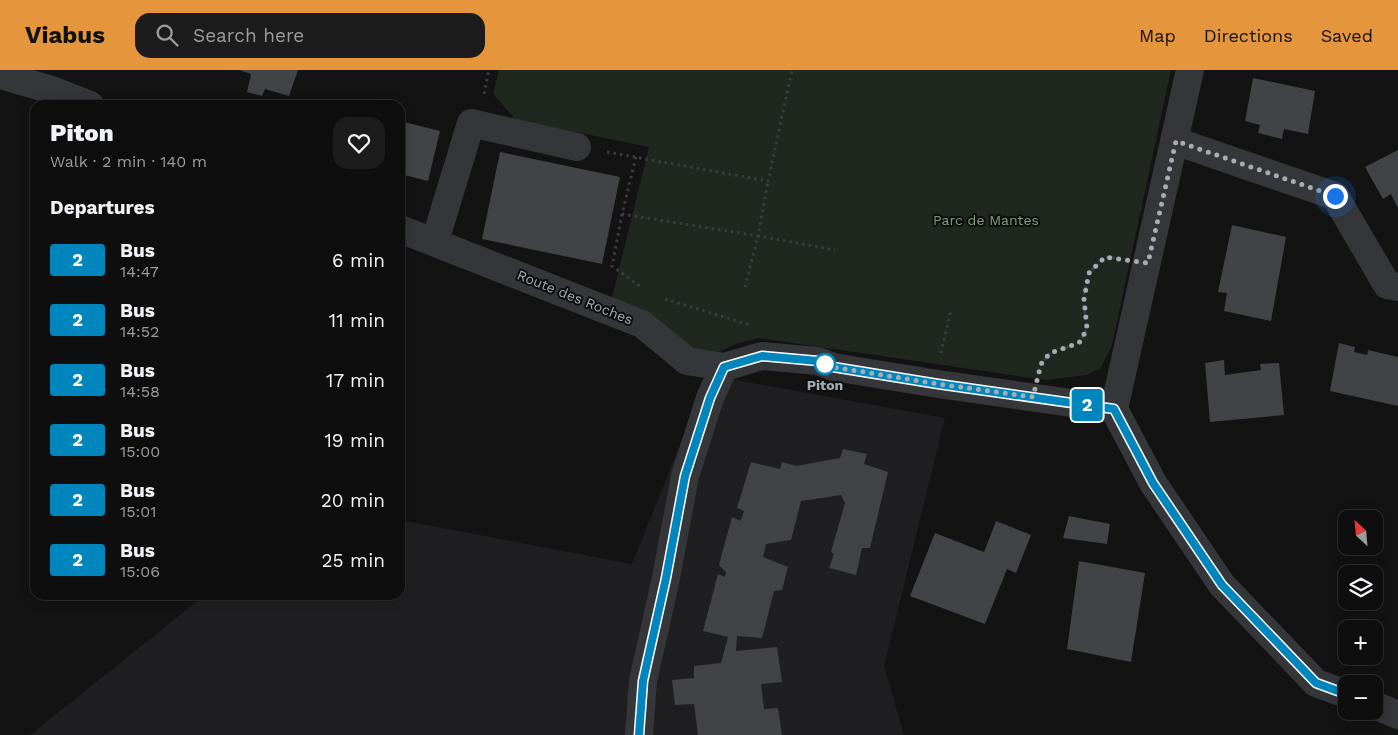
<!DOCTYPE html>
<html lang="en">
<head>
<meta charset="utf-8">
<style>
  body { margin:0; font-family:"Work Sans",sans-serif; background:#1c1c1d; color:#f1f3f6; height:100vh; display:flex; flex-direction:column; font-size:19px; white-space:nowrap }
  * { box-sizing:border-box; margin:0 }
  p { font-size:16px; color:#9b9c9e }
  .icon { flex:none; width:28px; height:28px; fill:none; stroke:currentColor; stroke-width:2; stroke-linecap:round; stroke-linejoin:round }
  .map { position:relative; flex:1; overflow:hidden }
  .drawer { position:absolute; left:30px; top:30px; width:375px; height:500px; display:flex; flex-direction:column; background:#0e0e0f; border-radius:15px; box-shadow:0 2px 12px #0003,0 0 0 1px #2e2e2f }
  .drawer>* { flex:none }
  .badge { padding:0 10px; border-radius:4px; font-size:18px; line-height:32px }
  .needle { width:32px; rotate:334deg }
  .fabs { position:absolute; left:1338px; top:440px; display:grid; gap:10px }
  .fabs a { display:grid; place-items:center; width:45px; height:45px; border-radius:10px; background:#0e0e0f; box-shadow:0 2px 12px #0003,0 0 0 1px #2e2e2f; font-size:25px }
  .you { position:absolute; width:25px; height:25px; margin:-12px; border:4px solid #fff; border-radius:50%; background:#1a73e8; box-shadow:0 0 0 8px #1a73e833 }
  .map>.badge { position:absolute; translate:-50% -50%; box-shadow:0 0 0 2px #fff }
  h2 { padding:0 20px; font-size:19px; line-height:45px }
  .round { display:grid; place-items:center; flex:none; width:52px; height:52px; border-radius:15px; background:#1c1c1d }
  .summary { display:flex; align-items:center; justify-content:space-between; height:85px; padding:0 20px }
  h1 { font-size:24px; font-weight:800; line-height:38px }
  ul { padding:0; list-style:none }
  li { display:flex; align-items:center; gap:15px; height:60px; padding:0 20px }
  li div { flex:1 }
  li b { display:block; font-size:19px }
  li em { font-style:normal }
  li .badge { min-width:55px; font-weight:700; text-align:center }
  header { display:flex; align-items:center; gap:30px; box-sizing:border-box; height:70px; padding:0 25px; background:#e5953b; color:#111 }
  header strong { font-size:24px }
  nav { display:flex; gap:28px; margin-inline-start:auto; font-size:18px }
  .search { width:350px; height:45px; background:#1c1c1d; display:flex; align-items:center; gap:12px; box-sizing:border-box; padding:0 18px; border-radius:15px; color:#9b9c9e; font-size:19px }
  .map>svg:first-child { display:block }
</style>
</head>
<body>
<header>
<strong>Viabus</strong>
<div class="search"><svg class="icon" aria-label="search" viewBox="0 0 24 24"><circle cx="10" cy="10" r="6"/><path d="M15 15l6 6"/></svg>Search here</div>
<nav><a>Map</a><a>Directions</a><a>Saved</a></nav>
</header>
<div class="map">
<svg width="1398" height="665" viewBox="0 0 1398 665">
  <rect width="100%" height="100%" fill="#131314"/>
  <polygon fill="#1f1f21" points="708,305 945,348 884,596 904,665 30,665 205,525 400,525 400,450 632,494"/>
  <polygon fill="#1f271f" points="499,0 1171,0 1112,275 1101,298 1087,305 1046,310 758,268 736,274 710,286 689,278 612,228 649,77 516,50 493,24"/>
  <g fill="#424347">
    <polygon points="239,0 298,0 289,26 265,19 262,26 247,22 251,4"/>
    <polygon points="1253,8 1315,21 1308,64 1284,59 1282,69 1258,63 1260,55 1245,51"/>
    <polygon points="400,51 440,61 428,111 400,104"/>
    <polygon points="1398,80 1398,138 1391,124 1383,129 1365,97"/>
    <polygon points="500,82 620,107 602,194 482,169"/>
    <polygon points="1232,155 1286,167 1271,251 1224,241 1227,223 1218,222"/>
    <polygon points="1339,273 1355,277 1354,282 1367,285 1368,280 1398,287 1398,336 1330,321"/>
    <polygon points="1224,290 1225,305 1261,300 1260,294 1279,293 1284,345 1210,352 1205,293"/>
    <polygon points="843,379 867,384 864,394 888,402 870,478 862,478 856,505 829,498 834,484 831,482 845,433 841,425 801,431 791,470 766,474 763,487 788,497 782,520 774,521 762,568 737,566 736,581 777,577 782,612 761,614 764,639 778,638 782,665 698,665 694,634 675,635 672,610 694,608 694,596 721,593 728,567 703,561 718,504 725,507 726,502 719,495 732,447 741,451 744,441 737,438 751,392 780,399 782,392 796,396 840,388"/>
    <polygon points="1069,446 1110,454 1107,474 1063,468"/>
    <polygon points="996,451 1031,465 1016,503 1007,499 985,554 910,526 935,463 984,482"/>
    <polygon points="1079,491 1145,503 1131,592 1067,579"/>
  </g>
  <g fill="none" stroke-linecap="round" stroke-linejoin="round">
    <g stroke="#3a3d40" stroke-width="3" stroke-dasharray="2.5 4" stroke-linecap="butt">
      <polyline points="484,24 489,0"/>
      <polyline points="607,82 768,111 792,0"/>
      <polyline points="636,87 622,144 758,166 768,111"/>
      <polyline points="622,144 612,196 641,217"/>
      <polyline points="745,217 758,166 835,180"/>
      <polyline points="665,229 750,255"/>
      <polyline points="941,283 951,240"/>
      <polyline points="1040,295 1050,283 1079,273 1087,259 1083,229 1089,203 1105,187 1115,188"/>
    </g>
    <g stroke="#343639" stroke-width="28">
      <polyline points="0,5 52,20 90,35"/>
      <polyline points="1175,71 1335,126 1387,215 1398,217"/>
      <polyline points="400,159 642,254 687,291 724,297 762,286 818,291 833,297 938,314 1114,339"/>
      <polyline points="435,171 471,53 577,77"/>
      <polyline points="1114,339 1153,413 1222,515 1316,613 1346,624"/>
      <polyline points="1114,339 1190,0"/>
      <polyline points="1374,635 1398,645"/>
      <polyline points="639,665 643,611 666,508 685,406 710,328 724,297"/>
    </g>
  </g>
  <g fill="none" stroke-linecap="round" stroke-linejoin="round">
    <defs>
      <polyline id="line" points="639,665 643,611 666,508 685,406 710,328 724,297 762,286 818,291 833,297 938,314 1114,339 1153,413 1222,515 1316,613 1346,624"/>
    </defs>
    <use href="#line" stroke="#fff" stroke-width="11"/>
    <use href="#line" stroke="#0086bd" stroke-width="8"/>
    <polyline stroke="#a5acb4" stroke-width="5" stroke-dasharray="0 9" points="825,294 818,291 833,297 938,314 1033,327 1041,294 1050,283 1079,273 1087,259 1084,229 1089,203 1105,187 1148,193 1176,71 1335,126"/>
  </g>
  <circle fill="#fff" stroke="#0086bd" stroke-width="2.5" cx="825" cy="294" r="10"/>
  <g text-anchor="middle" stroke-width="4" stroke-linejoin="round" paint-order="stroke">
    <g font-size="14" fill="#809e7d" stroke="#0e0e0f">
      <text x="986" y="155">Parc de Mantes</text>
    </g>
    <g font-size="14" fill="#a5acb4" stroke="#0e0e0f">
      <text transform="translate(575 227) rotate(22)" y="5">Route des Roches</text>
    </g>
    <g font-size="14" font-weight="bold" fill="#a5acb4" stroke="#0e0e0f">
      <text x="825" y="320">Piton</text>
    </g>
  </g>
</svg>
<div class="fabs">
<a><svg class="needle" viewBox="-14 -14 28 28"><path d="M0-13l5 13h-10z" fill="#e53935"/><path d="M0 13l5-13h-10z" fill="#9b9c9e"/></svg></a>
<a><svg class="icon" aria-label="layers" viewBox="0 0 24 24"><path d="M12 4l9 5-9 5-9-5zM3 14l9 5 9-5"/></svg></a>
<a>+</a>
<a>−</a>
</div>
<div class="you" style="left:1335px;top:126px"></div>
<b class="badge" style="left:1087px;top:335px;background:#0086bd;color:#fff">2</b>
<section class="drawer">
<div class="summary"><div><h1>Piton</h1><p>Walk · 2 min · 140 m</p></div><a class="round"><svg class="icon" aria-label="heart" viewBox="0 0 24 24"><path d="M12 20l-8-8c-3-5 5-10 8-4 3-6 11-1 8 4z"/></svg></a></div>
<h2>Departures</h2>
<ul>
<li><span class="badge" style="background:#0086bd;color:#fff">2</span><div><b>Bus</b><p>14:47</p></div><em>6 min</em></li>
<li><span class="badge" style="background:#0086bd;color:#fff">2</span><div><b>Bus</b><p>14:52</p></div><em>11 min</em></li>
<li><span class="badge" style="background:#0086bd;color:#fff">2</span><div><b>Bus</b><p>14:58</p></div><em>17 min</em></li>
<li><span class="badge" style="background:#0086bd;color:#fff">2</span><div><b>Bus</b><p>15:00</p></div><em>19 min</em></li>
<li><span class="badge" style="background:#0086bd;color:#fff">2</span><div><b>Bus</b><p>15:01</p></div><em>20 min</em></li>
<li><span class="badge" style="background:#0086bd;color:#fff">2</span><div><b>Bus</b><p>15:06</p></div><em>25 min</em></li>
</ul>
</section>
</div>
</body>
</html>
